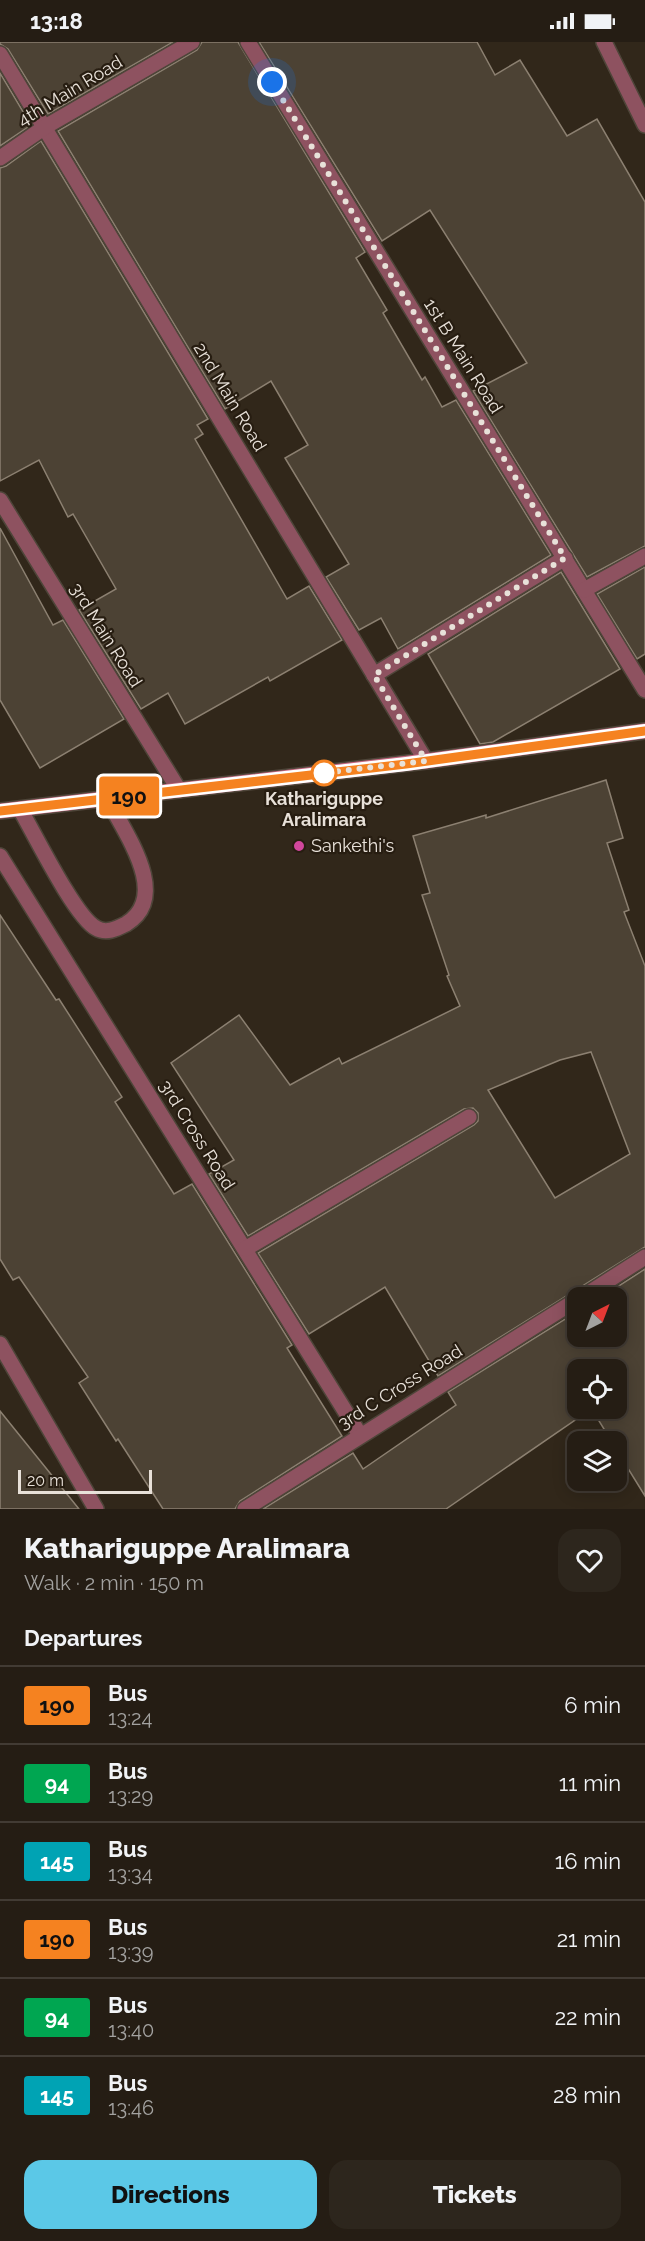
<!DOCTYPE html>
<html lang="en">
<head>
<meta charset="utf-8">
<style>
  body { margin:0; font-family:Raleway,sans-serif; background:#2d261d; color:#f1f3f6; height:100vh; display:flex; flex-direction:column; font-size:22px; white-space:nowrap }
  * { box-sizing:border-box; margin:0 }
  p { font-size:20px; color:#a3a2a0 }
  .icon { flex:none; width:33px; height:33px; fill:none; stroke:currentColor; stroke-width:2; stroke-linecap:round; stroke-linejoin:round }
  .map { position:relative; height:1467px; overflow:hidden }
  .details { display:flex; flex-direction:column; background:#251d14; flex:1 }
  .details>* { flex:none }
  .badge { padding:0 12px; border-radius:4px; font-size:21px; line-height:39px }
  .needle { width:39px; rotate:42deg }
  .buttons { position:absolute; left:567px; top:1245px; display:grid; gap:12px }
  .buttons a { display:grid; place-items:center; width:60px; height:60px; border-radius:12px; background:#251d14; box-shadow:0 3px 15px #0003,0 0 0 2px #423b34; font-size:30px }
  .scale { position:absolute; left:18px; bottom:15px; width:134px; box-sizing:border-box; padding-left:6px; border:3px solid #e8e1d9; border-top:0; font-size:16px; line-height:21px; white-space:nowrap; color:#e8e1d9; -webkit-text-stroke:4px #271d11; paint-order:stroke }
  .you { position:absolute; width:30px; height:30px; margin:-15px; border:4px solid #fff; border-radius:50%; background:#1a73e8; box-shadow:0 0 0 9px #1a73e833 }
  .map>.badge { position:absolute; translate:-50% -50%; box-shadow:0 0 0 3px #fff }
  h2 { padding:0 24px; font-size:22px; line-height:54px }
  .round { display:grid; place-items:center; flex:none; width:63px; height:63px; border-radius:18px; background:#2d261d }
  .summary { display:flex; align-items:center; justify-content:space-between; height:102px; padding:0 24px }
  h1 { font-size:28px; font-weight:800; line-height:45px }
  .action { display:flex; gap:12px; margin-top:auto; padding:12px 24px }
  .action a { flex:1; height:69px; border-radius:18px; background:#5bc8e7; color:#111; font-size:24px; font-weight:800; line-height:69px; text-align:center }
  .action a+a { background:#2d261d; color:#f1f3f6 }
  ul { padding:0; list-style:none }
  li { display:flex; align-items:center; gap:18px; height:78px; padding:0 24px; border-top:2px solid #423b34 }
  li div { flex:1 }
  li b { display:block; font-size:22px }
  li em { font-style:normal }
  li .badge { min-width:66px; font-weight:700; text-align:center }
  .status { display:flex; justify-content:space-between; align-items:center; height:42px; padding:0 30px; background:#251d14; direction:ltr }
  .status svg { height:16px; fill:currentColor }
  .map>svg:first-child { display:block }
</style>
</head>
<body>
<div class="status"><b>13:18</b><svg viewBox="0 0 49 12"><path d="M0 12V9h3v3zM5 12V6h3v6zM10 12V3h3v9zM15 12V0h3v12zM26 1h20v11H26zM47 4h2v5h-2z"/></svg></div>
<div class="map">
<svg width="645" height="1467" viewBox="0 0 645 1467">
  <rect width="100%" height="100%" fill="#31271a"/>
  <g fill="#4c4234" stroke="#8c8071" stroke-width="1.5" fill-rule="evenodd">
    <polygon points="0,0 173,0 48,72 8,7 0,2"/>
    <polygon points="202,0 238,0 365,210 356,216 387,268 383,271 422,338 425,335 442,365 456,358 551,513 398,607 381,576 359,588 326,535 349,522 285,416 308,403 271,339 225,367 58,89 197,8"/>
    <polygon points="259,0 477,0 495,33 520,18 567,94 597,77 645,160 645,504 587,535 473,349 527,321 430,168 382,199"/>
    <polygon points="0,31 31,83 0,104"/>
    <polygon points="41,99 208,377 197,383 203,392 195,397 287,557 309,544 342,598 270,639 268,635 185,682 168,651 141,667 79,568 116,547 73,472 68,475 39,418 0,439 0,126 6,124"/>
    <polygon points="0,486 53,583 63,578 124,677 40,726 0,658"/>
    <polygon points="645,525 645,612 637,617 597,552"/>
    <polygon points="561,530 620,627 493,700 480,702 428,612"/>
    <path d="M606,738L623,796L607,801L629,868L624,870L645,924V1205L438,1334L385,1245L309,1292L258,1211L474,1083L478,1079V1071L473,1066L464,1067L248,1194L209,1132L234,1118L171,1021L239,973L290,1043L339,1016L342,1022L460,964L447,934L449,933L422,853L430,851L413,794L486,773V776ZM591,1010L630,1112L555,1156L488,1048L560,1018Z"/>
    <polygon points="0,873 56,958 59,957 122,1055 115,1060 174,1152 192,1142 292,1303 287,1306 342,1394 240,1459 235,1467 163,1467 118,1397 116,1399 79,1341 88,1335 19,1235 13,1238 0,1217"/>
    <polygon points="645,1227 645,1454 616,1407 616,1400 612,1400 591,1366 616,1366 616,1328 578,1328 578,1376 446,1467 263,1467 353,1411 363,1427 456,1363 448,1350 578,1269 578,1294 616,1294 616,1256 600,1256"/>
    <polygon points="0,1369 79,1467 0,1467"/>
  </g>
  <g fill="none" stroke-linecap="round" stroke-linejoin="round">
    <defs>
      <path id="lane" d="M20,767C34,791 75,875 96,886C106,892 116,887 126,882C172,854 124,790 107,756"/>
      <g id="street">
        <polyline points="248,0 645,648"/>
        <polyline points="604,0 645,83"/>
        <polyline points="0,12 426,719"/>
        <polyline points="0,116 45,85 192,0"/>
        <polyline points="0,458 179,748"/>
        <polyline points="584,548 645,514"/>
        <polyline points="374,633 565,516"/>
        <polyline points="0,814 360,1393"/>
        <polyline points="245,1207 469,1075"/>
        <polyline points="581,1256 645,1215"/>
        <polyline points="0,1302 96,1467"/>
        <polyline points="245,1467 578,1257"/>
      </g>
      <polyline id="secondary" points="0,769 426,719 645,689"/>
    </defs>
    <use href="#lane" stroke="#4e4539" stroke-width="18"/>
    <use href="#street" stroke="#4e4539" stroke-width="18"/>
    <use href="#secondary" stroke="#4e4539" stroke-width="18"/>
    <use href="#lane" stroke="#8e5260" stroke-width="15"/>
    <use href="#street" stroke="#8e5260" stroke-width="15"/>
    <use href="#secondary" stroke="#c7667f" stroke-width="15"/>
  </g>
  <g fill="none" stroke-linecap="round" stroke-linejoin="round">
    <defs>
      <polyline id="line" points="0,769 406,722 645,689"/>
    </defs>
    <use href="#line" stroke="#fff" stroke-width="14"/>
    <use href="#line" stroke="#f58220" stroke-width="9"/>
    <polyline stroke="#e8e1d9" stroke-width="6" stroke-dasharray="0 10.8" points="272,40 565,516 374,633 426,719 324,731"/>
  </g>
  <circle fill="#fff" stroke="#f58220" stroke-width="3" cx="324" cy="731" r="12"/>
  <circle fill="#d1479c" stroke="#271d11" stroke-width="2" cx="299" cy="804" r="6"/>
  <g text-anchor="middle" stroke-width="4.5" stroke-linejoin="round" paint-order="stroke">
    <g font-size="18" fill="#e8e1d9" stroke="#271d11">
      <text transform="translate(70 49) rotate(-31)" y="6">4th Main Road</text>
      <text transform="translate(463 314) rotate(58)" y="6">1st B Main Road</text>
      <text transform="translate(230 355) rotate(59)" y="6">2nd Main Road</text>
      <text transform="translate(106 593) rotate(58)" y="6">3rd Main Road</text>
      <text transform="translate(197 1093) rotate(58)" y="6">3rd Cross Road</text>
      <text transform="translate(400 1345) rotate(-32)" y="6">3rd C Cross Road</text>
    </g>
    <g font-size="18" font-weight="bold" fill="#e8e1d9" stroke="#271d11">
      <text x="324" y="763">Kathariguppe<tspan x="324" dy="21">Aralimara</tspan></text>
    </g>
    <g font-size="18" fill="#e8e1d9" stroke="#271d11" text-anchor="start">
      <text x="311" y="810">Sankethi's</text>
    </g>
  </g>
</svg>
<div class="buttons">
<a><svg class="needle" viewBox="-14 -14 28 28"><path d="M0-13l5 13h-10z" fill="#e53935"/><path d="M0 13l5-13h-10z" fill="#a3a2a0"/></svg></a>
<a><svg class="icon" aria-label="locate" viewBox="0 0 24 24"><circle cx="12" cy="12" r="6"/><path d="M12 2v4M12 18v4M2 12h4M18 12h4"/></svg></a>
<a><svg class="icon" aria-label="layers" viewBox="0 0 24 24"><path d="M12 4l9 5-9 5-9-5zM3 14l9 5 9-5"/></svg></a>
</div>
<div class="scale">20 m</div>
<div class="you" style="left:272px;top:40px"></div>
<b class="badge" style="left:129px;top:754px;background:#f58220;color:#111">190</b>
</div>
<section class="details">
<div class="summary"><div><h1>Kathariguppe Aralimara</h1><p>Walk · 2 min · 150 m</p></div><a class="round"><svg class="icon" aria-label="heart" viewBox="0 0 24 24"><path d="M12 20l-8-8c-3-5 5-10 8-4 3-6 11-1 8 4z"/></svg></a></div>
<h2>Departures</h2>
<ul>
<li><span class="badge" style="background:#f58220;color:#111">190</span><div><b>Bus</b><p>13:24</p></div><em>6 min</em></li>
<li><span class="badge" style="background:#00a651;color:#fff">94</span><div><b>Bus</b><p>13:29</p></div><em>11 min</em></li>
<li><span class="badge" style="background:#00a3b4;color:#fff">145</span><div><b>Bus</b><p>13:34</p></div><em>16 min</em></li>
<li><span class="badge" style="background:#f58220;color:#111">190</span><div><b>Bus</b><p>13:39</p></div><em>21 min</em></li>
<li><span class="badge" style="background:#00a651;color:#fff">94</span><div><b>Bus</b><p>13:40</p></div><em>22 min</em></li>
<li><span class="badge" style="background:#00a3b4;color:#fff">145</span><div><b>Bus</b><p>13:46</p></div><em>28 min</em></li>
</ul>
<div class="action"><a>Directions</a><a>Tickets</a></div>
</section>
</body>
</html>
